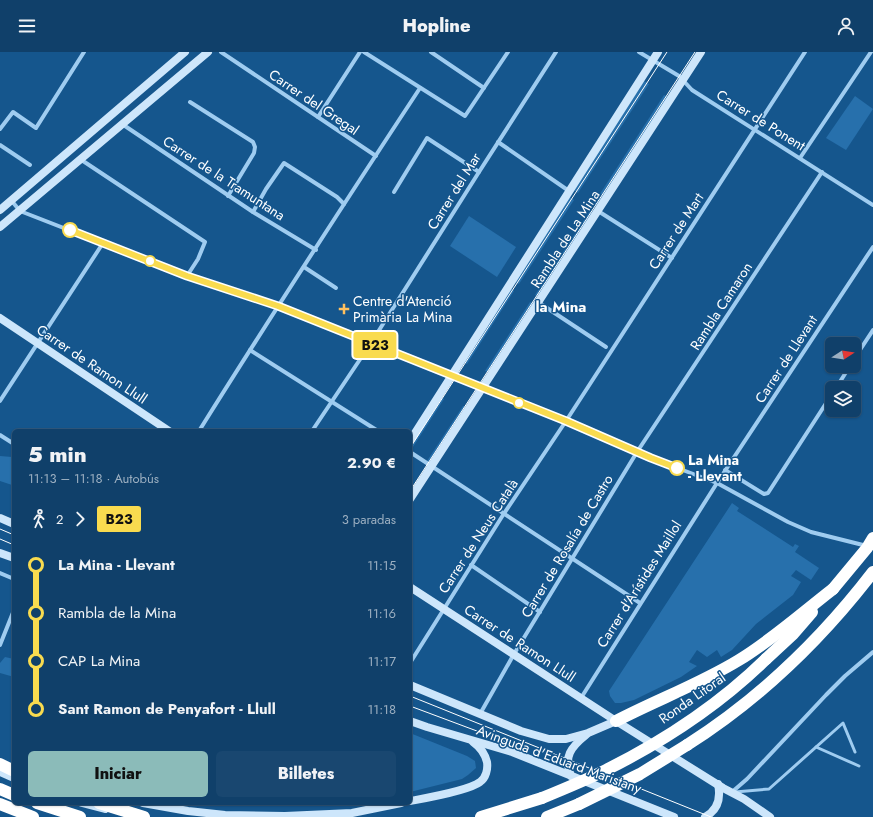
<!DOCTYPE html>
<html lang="es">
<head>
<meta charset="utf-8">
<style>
  body { margin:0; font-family:Jost,sans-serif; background:#194770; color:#f1f3f6; height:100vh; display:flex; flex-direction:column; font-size:15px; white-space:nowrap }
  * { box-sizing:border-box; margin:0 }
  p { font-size:13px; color:#9cafc1 }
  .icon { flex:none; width:22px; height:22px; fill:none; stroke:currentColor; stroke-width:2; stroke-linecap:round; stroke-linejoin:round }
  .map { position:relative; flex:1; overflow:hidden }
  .drawer { position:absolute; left:12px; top:377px; width:400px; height:376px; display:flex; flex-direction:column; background:#10406a; border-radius:6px; box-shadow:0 1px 3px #0004,0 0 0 1px #30597e }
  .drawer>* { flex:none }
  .badge { padding:0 8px; border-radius:3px; font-size:14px; line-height:26px }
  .needle { width:26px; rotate:78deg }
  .fabs { position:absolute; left:825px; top:285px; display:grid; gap:8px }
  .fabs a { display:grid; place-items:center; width:36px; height:36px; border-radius:6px; background:#10406a; box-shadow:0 1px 3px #0004,0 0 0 1px #30597e; font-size:20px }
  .map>.badge { position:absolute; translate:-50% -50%; box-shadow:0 0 0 2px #fff }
  .legs { display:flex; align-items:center; gap:6px; height:44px; padding:0 16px; font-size:13px }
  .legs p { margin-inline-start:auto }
  .headline { display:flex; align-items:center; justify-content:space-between; height:68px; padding:0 16px }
  h1 { font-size:22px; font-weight:800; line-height:30px }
  .button { display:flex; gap:8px; margin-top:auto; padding:8px 16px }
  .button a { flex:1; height:46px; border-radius:6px; background:#8bbbb9; color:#111; font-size:16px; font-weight:800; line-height:46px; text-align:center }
  .button a+a { background:#194770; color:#f1f3f6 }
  ul { padding:0 16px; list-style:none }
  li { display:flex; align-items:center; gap:14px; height:48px; font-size:15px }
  li i { display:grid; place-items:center; width:6px; height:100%; margin:0 5px; background:currentColor }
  li i::after { content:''; width:10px; height:10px; margin:-5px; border:3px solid; border-radius:50%; background:#10406a }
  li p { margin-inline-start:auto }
  li:first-child i { background:linear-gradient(#0000 50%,currentColor 0) }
  li:last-child i { background:linear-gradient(currentColor 50%,#0000 0) }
  header { display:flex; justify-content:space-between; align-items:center; height:52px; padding:0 16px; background:#10406a; font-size:18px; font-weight:800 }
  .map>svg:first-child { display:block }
</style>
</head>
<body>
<header><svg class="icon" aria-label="menu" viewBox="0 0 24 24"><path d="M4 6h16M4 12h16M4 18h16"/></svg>Hopline<svg class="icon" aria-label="person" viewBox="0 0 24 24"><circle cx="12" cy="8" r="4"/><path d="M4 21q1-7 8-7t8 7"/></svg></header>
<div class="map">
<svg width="873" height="765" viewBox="0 0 873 765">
  <rect width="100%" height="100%" fill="#15568d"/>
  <g fill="#2770ac">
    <polygon points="644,29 649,32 578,141 574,138"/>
    <polygon points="664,43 669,45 598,154 594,151"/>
    <polygon points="855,44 873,57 846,98 826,86"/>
    <polygon points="570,145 574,148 519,232 515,230"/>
    <polygon points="590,159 594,161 539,245 535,243"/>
    <polygon points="469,164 516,195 497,225 450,194"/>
    <polygon points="510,236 514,239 467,312 463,310"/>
    <polygon points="530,250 534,252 490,321 485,319"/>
    <polygon points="440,345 444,347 411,398 410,397 410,391"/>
    <polygon points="463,354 468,355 431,411 427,409"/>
    <polygon points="0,404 12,405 14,407 14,430 12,433 0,429"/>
    <polygon points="732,451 739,456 737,459 793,495 795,492 799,494 795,500 819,516 811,528 796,518 791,524 801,530 793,543 756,572 732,598 721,605 717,598 707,605 697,598 689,610 697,614 681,625 634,648 621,651 615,651 610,644 609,639"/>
    <polygon points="5,605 14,607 14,625 0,621 0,611"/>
    <polygon points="410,681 467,704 475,709 476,716 468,723 462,727 410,740"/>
    <path d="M206,751H333C291,756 248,754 206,751Z"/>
  </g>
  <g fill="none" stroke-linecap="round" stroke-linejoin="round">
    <g stroke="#9fccf0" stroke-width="3">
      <polyline points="816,695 859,714"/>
      <polyline points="735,740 769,737 843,671 855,700"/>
    </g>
    <g stroke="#9fccf0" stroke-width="4">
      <polyline points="221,0 376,104"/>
      <polyline points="364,0 465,64 508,0"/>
      <polyline points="431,0 484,36"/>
      <polyline points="639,0 679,24 692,38 873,153"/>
      <polyline points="190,50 253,90 255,95 254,101 228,144"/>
      <polyline points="318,65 360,0"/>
      <polyline points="122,72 253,160 316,198"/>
      <polyline points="0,77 13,60 36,76 84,0"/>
      <polyline points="498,90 569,139"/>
      <polyline points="0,93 30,113"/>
      <polyline points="800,106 871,0"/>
      <polyline points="80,107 205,190 198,207 187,224"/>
      <polyline points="394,140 427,86 479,120"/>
      <polyline points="11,148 20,159 187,224 278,254 566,369 651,406 717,431 788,470 811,480 867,494"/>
      <polyline points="598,159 672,206"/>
      <polyline points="253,160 266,137 284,111 337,145 344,152"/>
      <polyline points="304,215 336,236"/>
      <polyline points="541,252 606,295"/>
      <polyline points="250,298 378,379"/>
      <polyline points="854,307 873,278"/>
      <polyline points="836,336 850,314"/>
      <polyline points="0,349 103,191"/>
      <path d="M199,379C271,264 345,150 420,36"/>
      <polyline points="312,379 371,291 479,120 556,0"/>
      <polyline points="0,383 14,392"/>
      <polyline points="410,400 640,551"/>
      <polyline points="725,418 764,442 768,441 832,342"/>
      <polyline points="471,513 540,560"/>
      <polyline points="0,521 14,527"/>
      <polyline points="0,593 14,558"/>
      <polyline points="410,611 503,463 566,369 805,0"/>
      <polyline points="581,646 717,431 873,195"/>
      <polyline points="480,662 514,602 637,400 822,120"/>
      <polyline points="732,740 747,727 826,643 845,624 873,600"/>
    </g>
    <g stroke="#cde6fb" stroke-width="8">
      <polyline points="0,158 185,0"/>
      <polyline points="0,175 208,0"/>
      <polyline points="0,266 169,379"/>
      <polyline points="410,389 658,0"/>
      <polyline points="410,447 701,0"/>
      <polyline points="0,466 14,472"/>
      <polyline points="0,501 14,506"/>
      <polyline points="410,535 616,669 723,736 744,747 770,765"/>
      <polyline points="410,633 521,679 549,687 566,687 588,681 616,669"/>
      <polyline points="410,669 427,675 512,700 674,765"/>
      <polyline points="0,720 14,726"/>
      <path d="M571,724C563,705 571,695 586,683"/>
      <path d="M410,749C426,746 468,739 480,730C486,726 488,717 487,710C485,702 480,695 473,690"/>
      <polyline points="82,751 105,757"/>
      <polyline points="143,751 188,759 225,763 285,764 352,761 401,751"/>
      <path d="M705,765C718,758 721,746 718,732"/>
    </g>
    <g stroke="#fff" stroke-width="12">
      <polyline points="766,607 793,582 812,560"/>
      <path d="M616,669C656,648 700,632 739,608C772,588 802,561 833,537"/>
      <path d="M687,693C761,646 820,589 873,520"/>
      <polyline points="0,712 14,719"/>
      <polyline points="0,737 14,743"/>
      <polyline points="37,751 80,765"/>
      <polyline points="99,751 144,765"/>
      <polyline points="0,752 33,765"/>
      <polyline points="481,765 542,746"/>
      <polyline points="547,765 579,752"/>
    </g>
    <g stroke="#fff" stroke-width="1">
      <polyline points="410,396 667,0"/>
      <polyline points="410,439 695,0"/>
      <polyline points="0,477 14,483"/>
      <polyline points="0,487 14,493"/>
      <polyline points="410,644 711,765"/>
      <polyline points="410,654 509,691"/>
    </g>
    <g stroke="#fff" stroke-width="12">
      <polyline points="833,537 867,496 873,486"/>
      <path d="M542,746C564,737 586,728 606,718C664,689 720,652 766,607"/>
      <polyline points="579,752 640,722 687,693"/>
    </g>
  </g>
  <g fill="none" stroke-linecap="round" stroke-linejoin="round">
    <defs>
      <polyline id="line-1" points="70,178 187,224 278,254 566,369 651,406 677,416"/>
    </defs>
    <use href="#line-1" stroke="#fff" stroke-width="9"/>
    <use href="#line-1" stroke="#f9db4f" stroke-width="6"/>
  </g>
  <g fill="#fff" stroke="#f9db4f" stroke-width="2">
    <circle cx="70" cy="178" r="7"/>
    <circle cx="150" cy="209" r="5"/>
    <circle cx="519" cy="351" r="5"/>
    <circle cx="677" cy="416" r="7"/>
  </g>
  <path fill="#ffc05e" stroke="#15568d" stroke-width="1.5" d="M342 251h4v4h4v4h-4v4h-4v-4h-4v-4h4z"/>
  <g text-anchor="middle" stroke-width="3" stroke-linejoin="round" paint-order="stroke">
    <g font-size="14" fill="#fff" stroke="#15568d">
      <text transform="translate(314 50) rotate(34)" y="5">Carrer del Gregal</text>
      <text transform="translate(761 68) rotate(32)" y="5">Carrer de Ponent</text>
      <text transform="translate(224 126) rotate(33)" y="5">Carrer de la Tramuntana</text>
      <text transform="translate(454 139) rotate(-58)" y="5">Carrer del Mar</text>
      <text transform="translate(676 179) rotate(-57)" y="5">Carrer de Mart</text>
      <text transform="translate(565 187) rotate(-57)" y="5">Rambla de La Mina</text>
      <text transform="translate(721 254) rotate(-57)" y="5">Rambla Camaron</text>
      <text transform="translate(786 307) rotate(-57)" y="5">Carrer de Llevant</text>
      <text transform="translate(92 312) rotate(34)" y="5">Carrer de Ramon Llull</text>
      <text transform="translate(478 484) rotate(-57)" y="5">Carrer de Neus Català</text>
      <text transform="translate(567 494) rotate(-59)" y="5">Carrer de Rosalía de Castro</text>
      <text transform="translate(639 532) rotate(-58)" y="5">Carrer d'Arístides Maillol</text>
      <text transform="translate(520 591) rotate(33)" y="5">Carrer de Ramon Llull</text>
      <text transform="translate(692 646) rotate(-35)" y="5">Ronda Litoral</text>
      <text transform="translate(559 707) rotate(20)" y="5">Avinguda d'Eduard Maristany</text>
    </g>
    <g font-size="14" fill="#fff" stroke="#15568d" text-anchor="start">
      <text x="353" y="254">Centre d'Atenció<tspan x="353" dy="16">Primària La Mina</tspan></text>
    </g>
    <g font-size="14" font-weight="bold" fill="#fff" stroke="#15568d" text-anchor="start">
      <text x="688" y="413">La Mina<tspan x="688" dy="16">- Llevant</tspan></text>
    </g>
    <g font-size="15" font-weight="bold" fill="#fff" stroke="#15568d">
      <text x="561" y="260">la Mina</text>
    </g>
  </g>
</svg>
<div class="fabs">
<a><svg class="needle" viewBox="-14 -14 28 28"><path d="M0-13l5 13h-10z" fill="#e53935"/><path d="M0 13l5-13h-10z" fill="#9cafc1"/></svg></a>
<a><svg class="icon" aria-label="layers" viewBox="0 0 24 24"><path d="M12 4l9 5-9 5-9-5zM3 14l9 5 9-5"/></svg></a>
</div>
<b class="badge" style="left:375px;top:293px;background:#f9db4f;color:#111">B23</b>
<section class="drawer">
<div class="headline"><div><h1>5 min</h1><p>11:13 – 11:18 · Autobús</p></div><b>2.90 €</b></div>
<div class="legs"><svg class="icon" aria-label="walk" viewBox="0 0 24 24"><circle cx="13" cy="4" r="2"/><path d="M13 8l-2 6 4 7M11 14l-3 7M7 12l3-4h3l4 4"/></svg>2<svg class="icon" aria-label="forward" viewBox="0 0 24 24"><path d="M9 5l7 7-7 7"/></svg><b class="badge" style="background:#f9db4f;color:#111">B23</b><p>3 paradas</p></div>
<ul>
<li><i style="color:#f9db4f"></i><b>La Mina - Llevant</b><p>11:15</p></li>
<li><i style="color:#f9db4f"></i><span>Rambla de la Mina</span><p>11:16</p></li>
<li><i style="color:#f9db4f"></i><span>CAP La Mina</span><p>11:17</p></li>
<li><i style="color:#f9db4f"></i><b>Sant Ramon de Penyafort - Llull</b><p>11:18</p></li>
</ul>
<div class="button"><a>Iniciar</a><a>Billetes</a></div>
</section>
</div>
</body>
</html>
